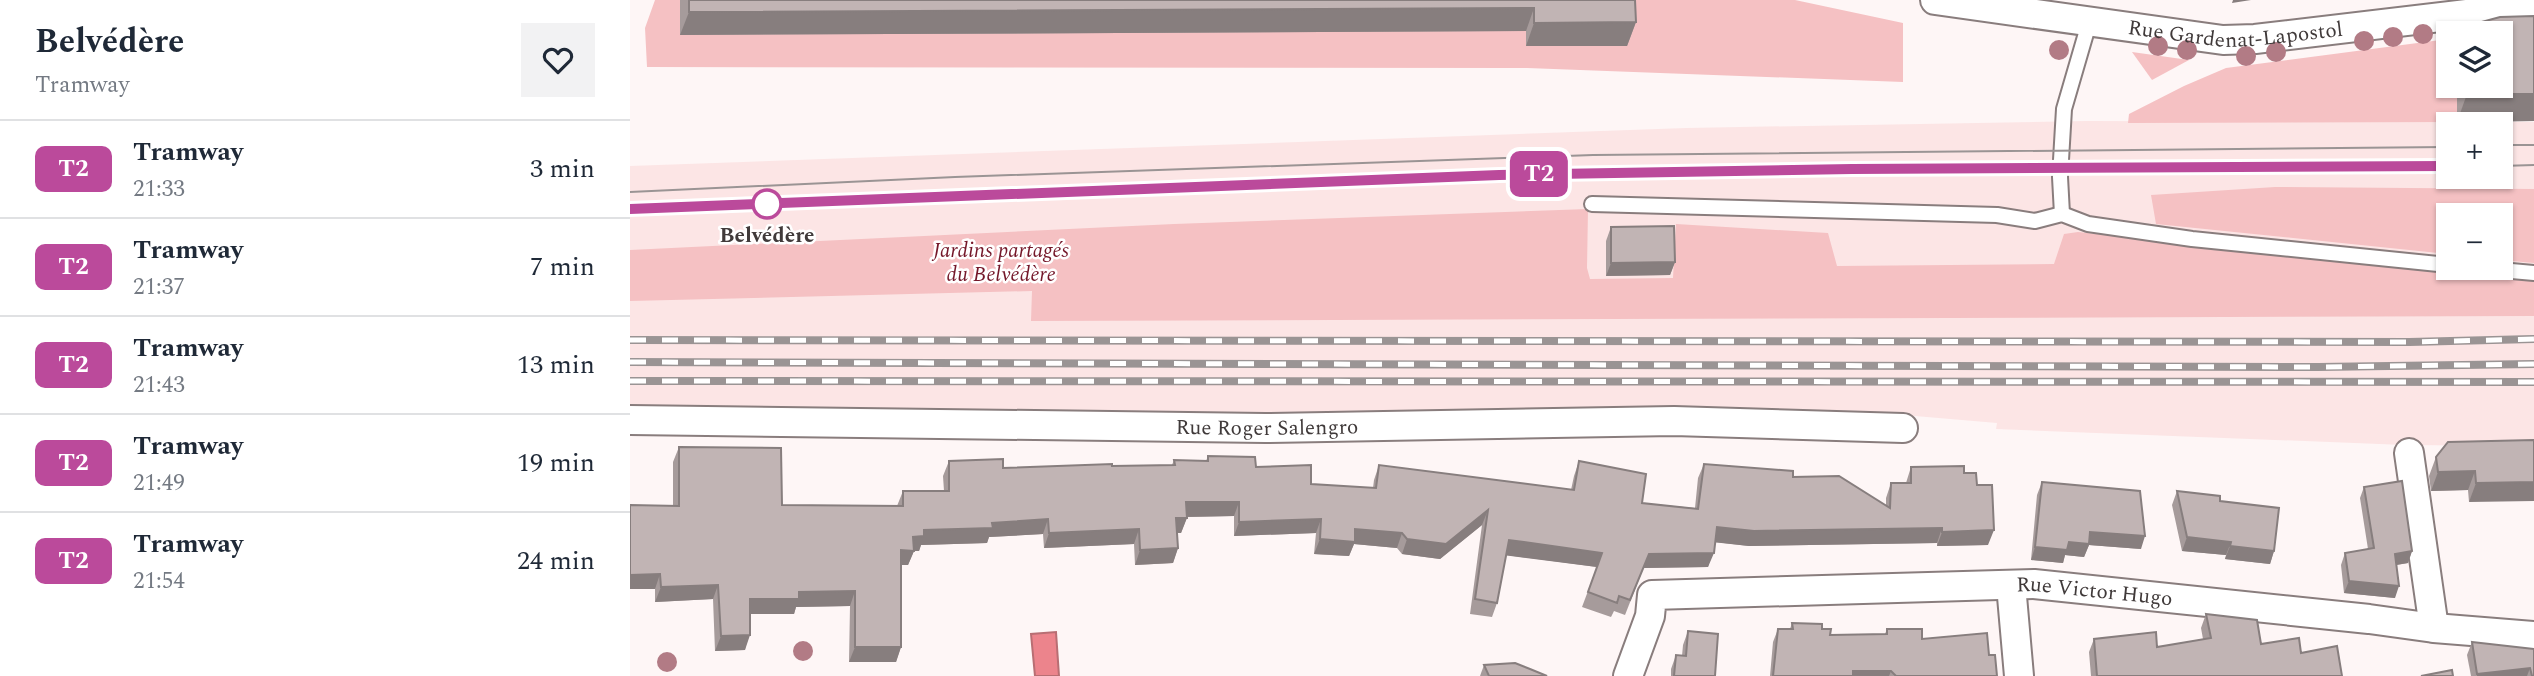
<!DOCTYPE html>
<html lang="fr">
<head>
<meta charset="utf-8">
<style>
  body { margin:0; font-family:Spectral,serif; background:#f2f2f3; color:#1f2937; height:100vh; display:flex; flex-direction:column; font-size:26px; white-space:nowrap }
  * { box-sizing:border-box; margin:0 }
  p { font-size:23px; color:#747a83 }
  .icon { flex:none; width:38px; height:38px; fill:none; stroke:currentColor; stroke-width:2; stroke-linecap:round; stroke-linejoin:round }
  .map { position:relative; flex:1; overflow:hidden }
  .side { display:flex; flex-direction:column; background:#fff; width:630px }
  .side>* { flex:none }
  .badge { padding:0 14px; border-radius:10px; font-size:24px; line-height:46px }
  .controls { position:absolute; left:1806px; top:21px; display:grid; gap:14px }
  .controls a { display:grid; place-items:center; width:77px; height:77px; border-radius:0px; background:#fff; box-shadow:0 2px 5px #0004; font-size:35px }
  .map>.badge { position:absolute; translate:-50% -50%; box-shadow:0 0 0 4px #fff }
  .round { display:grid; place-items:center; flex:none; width:74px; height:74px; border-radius:0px; background:#f2f2f3 }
  .headline { display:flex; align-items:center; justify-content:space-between; height:119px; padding:0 35px }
  h1 { font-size:33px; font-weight:700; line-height:52px }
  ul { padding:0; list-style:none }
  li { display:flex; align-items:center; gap:21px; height:98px; padding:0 35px; border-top:2px solid #e0e1e3 }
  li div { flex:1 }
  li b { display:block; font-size:26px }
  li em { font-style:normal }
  li .badge { min-width:77px; font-weight:700; text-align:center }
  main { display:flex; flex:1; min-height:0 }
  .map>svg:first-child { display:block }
</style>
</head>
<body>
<main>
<section class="side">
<div class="headline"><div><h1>Belvédère</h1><p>Tramway</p></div><a class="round"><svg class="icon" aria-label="heart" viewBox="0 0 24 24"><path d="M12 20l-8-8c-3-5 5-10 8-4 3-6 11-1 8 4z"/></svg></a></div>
<ul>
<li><span class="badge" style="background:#bb4a9b;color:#fff">T2</span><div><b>Tramway</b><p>21:33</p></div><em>3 min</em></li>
<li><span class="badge" style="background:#bb4a9b;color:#fff">T2</span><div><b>Tramway</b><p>21:37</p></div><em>7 min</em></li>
<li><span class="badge" style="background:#bb4a9b;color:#fff">T2</span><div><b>Tramway</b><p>21:43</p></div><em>13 min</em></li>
<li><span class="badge" style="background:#bb4a9b;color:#fff">T2</span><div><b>Tramway</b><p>21:49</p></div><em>19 min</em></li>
<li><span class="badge" style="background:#bb4a9b;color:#fff">T2</span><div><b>Tramway</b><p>21:54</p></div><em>24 min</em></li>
</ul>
</section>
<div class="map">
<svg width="1904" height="676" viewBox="0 0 1904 676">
  <rect width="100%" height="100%" fill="#fef6f6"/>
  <path fill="#fce5e5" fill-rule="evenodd" d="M1456,121L1904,122V446L1774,445L1366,429L1367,423L1285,416H1048L631,420L102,406L0,407V166L1056,128ZM1818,124H1871V177H1818ZM1818,215H1871V268H1818Z"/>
  <g fill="#f5c1c3">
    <polygon points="25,0 1165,0 1273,23 1273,82 897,68 17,67 15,28"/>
    <polygon points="1818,39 1818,86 1823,86 1824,97 1827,98 1827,122 1498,123 1499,114 1554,86 1596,68"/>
    <polygon points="1502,52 1559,60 1522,80"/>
    <polygon points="1645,187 1904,189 1904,263 1871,260 1871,215 1818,215 1818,254 1526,224 1521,195"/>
    <polygon points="958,209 957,268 960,279 1043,278 1046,224 1198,233 1207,266 1424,264 1434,234 1448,232 1904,280 1904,316 401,321 402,291 0,301 0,250 544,224"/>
  </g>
  <polygon fill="#ec848c" stroke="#b86e73" stroke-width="2" points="426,632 429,676 405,676 401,634"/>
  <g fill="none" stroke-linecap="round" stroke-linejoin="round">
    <defs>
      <g id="lane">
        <polyline points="962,204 1367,215 1405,221 1432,214 1458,224 1562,239 1818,265"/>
        <polyline points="1432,214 1430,177 1434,109 1459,23"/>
        <polyline points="1848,268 1904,273"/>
      </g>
      <g id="street">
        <path id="s1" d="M1305,0L1593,40L1625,39L1904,6"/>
        <path id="s2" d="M0,420L635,428L1044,421L1273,428"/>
        <polyline points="1779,453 1804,628"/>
        <polyline points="1381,585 1389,676"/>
        <path id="s3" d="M998,676L1020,616L1022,595L1404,584L1739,619L1804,628L1904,636"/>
      </g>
    </defs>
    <use href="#lane" stroke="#897d7d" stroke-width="18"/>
    <use href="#street" stroke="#897d7d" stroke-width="32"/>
    <use href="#lane" stroke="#fff" stroke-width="14"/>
    <use href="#street" stroke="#fff" stroke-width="28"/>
    <g stroke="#9a9494" stroke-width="2">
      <polyline points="1871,145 1904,145"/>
      <polyline points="1871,166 1904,165"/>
      <polyline points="0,192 325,177 963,155 1818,147"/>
      <polyline points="0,209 869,175 1170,170 1818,166"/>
    </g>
    <defs>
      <g id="rail">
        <polyline points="0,340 1779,342 1904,339"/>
        <polyline points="0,362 1688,367 1904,364"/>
        <polyline points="0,381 1904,382"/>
      </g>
    </defs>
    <use href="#rail" stroke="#9a9494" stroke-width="8"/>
    <use href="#rail" stroke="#fff" stroke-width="5" stroke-dasharray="16" stroke-linecap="butt"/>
  </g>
  <g fill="#b27b85">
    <circle cx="1793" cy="34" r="10"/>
    <circle cx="1763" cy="37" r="10"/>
    <circle cx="1734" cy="41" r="10"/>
    <circle cx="1528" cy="46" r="10"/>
    <circle cx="1429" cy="50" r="10"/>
    <circle cx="1557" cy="50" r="10"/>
    <circle cx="1646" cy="52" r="10"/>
    <circle cx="1616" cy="56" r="10"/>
    <circle cx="173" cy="651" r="10"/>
    <circle cx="37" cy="662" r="10"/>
  </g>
  <g fill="#a69b9b">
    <polygon points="50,0 1005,0 1006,22 997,46 896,46 896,31 50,35"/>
    <polygon points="1904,16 1904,121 1827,122 1827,98 1824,98 1823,86 1871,86 1871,33 1831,33 1833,27"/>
    <polygon points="981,227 1045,262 1040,275 976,276 976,241"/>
    <polygon points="1904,440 1839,502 1838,490 1801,491 1799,476 1806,457"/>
    <polygon points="49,447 152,505 267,506 273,491 314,491 313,476 319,461 373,468 542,465 544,460 576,461 578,456 626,467 681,484 743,488 744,480 749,465 941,490 944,476 949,461 1012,503 1065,508 1068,478 1074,464 1163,477 1256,505 1256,498 1261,483 1276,483 1281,467 1334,473 1347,485 1358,545 1307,546 1307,543 1119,546 1085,542 1078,567 1013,568 995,615 984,611 981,617 952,607 967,567 876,555 867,603 862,617 840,614 852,525 810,559 772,554 767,548 724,544 719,556 684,554 686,533 604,536 604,516 557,517 551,533 547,533 548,548 543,563 505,565 504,544 414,548 413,534 359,537 357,543 291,545 289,551 284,551 278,565 271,565 271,647 266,662 219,662 220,606 166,607 164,614 120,614 115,650 85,651 83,599 25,602 25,589 0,589 0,505 43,506 43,462"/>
    <polygon points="1412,482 1511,549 1459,545 1454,557 1435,555 1433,563 1401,560 1407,495"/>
    <polygon points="1734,487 1782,551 1778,563 1766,565 1765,598 1714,593 1711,565 1715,553 1738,549 1730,498"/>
    <polygon points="1547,491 1590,501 1644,551 1640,564 1595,559 1596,555 1552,551 1542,505"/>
    <polygon points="1576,614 1631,644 1671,653 1712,676 1461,676 1459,652 1464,639 1527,647 1573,639 1571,628"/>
    <polygon points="1162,623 1192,629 1200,635 1255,634 1257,629 1292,639 1359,655 1367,676 1140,676 1143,642 1148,629 1160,629"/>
    <polygon points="1058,631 1085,676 1041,676 1041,669 1046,655 1052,656 1053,645"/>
    <polygon points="1842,642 1904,649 1904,676 1841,676 1837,655"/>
    <polygon points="854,665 859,676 850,676"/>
  </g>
  <g fill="#877e7e">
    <polygon points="1603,0 1621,0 1602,3"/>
    <polygon points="904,8 896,31 50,35 59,12"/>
    <polygon points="1006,22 997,46 896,46 904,23"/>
    <polygon points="1828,86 1831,86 1827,98 1824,98"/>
    <polygon points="1837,94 1904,94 1904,121 1827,122"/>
    <polygon points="1045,262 1040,275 976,276 981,263"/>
    <polygon points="1845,471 1838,490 1801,491 1808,472"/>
    <polygon points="1904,482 1904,501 1839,502 1846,483"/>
    <polygon points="556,502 609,502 604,516 551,517"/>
    <polygon points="858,510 852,525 810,559 772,554 777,539"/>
    <polygon points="546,518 557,518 551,533 541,533"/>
    <polygon points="418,519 413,534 359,537 357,543 291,545 289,551 284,551 278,565 266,565 271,550 283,537 294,530 362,523"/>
    <polygon points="691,519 686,533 604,536 609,522"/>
    <polygon points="1087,527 1312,528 1307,543 1119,546 1082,542"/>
    <polygon points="509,529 504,544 414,548 419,533"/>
    <polygon points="725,529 772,533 767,548 724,544 719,556 684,554 690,539"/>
    <polygon points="1364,530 1358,545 1307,546 1312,532"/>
    <polygon points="1460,532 1515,536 1511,549 1459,545 1454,557 1435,555 1433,563 1401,560 1405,547 1439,542"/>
    <polygon points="1557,537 1601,542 1596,555 1552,551"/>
    <polygon points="879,540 972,553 967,567 873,555"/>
    <polygon points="1600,546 1644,551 1640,564 1595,559"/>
    <polygon points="548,548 543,563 505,565 510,550"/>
    <polygon points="1782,551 1778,563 1760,566 1765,554"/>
    <polygon points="1084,553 1078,567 1013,568 995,615 1019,554"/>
    <polygon points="30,574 25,589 0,589 0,575"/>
    <polygon points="1719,581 1769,586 1765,598 1714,593"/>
    <polygon points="88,585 83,599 25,602 31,587"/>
    <polygon points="225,591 220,606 166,607 164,614 114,614 120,599 169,592"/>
    <polygon points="120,635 115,650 85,651 91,636"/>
    <polygon points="225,647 271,647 266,662 219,662"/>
    <polygon points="1900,668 1897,676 1847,676 1847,674"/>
    <polygon points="1223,671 1261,671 1259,676 1221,676"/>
  </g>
  <g fill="#c1b4b4" stroke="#877e7e" stroke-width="2">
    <polygon points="59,0 1005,0 1006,22 904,23 904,8 59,12"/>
    <polygon points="1904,16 1904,94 1837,94 1837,86 1871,86 1871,33 1833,33 1833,27 1870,17"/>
    <polygon points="1044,226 1045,262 981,263 981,227"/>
    <polygon points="1904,440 1904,482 1846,483 1845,471 1808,472 1806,457 1818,442"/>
    <polygon points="49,447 151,448 152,505 273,506 273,491 319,491 319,461 373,459 373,468 482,464 482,466 545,465 544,460 578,461 578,456 625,457 626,467 681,465 681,484 746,488 749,465 944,490 949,461 1016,474 1012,503 1068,509 1074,464 1163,471 1163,477 1209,476 1260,508 1261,483 1281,483 1281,467 1334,466 1334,473 1346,473 1347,485 1362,485 1364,530 1312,532 1312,528 1124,531 1087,527 1084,553 1019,554 1000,600 989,596 987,603 958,592 972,553 879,540 867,603 845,599 858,510 816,544 777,539 772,533 725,529 725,542 690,539 691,519 609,522 609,502 556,502 557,518 546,518 548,548 510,550 509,529 419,533 418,519 362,523 363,528 294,530 294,536 283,537 284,551 271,550 271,647 225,647 225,591 169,592 169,599 120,599 120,635 91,636 88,585 31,587 30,574 0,575 0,505 49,506"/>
    <polygon points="1772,481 1782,551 1765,554 1769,586 1719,581 1715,553 1744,548 1734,487"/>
    <polygon points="1412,482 1510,491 1515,536 1460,532 1459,544 1439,542 1437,550 1405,547"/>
    <polygon points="1547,491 1590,496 1590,501 1649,508 1644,551 1600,546 1601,542 1557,537"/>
    <polygon points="1576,614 1627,620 1631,644 1669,638 1671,653 1707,646 1712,676 1467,676 1464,639 1526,632 1527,647 1581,638"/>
    <polygon points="1162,623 1192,624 1192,629 1201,629 1200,635 1257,634 1257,629 1292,629 1292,639 1357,633 1359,655 1365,655 1367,676 1266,676 1261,671 1223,671 1223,676 1143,676 1148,629 1163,629"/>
    <polygon points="1058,631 1088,634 1085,676 1044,676 1046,655 1056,656"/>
    <polygon points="1842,642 1904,649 1904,676 1902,676 1900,668 1847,674"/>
    <polygon points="885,663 900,669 917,676 859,676 854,665"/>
    <polygon points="1822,670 1823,676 1791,676"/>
  </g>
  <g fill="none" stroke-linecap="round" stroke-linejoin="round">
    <defs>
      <polyline id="line" points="0,209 869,175 1222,169 1818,166"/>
    </defs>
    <use href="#line" stroke="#fff" stroke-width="16"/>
    <use href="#line" stroke="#bb4a9b" stroke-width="10"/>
  </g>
  <circle fill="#fff" stroke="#bb4a9b" stroke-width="3.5" cx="137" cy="204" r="14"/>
  <g text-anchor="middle" stroke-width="5" stroke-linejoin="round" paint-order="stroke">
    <g font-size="21" fill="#403a3a" stroke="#fff">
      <text dy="7" stroke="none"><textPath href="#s1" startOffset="303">Rue Gardenat-Lapostol</textPath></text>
      <text dy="7" stroke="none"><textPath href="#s2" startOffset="637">Rue Roger Salengro</textPath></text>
      <text dy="7" stroke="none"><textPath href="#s3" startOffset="528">Rue Victor Hugo</textPath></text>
    </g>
    <g font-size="21" font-weight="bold" fill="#403a3a" stroke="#fff">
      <text x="137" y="242">Belvédère</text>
    </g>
    <g font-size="21" font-style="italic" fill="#741729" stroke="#fff">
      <text x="371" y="257">Jardins partagés<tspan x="371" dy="24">du Belvédère</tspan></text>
    </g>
  </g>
</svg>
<div class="controls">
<a><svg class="icon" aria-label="layers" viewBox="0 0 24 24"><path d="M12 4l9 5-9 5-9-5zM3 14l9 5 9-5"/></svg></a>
<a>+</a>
<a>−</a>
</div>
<b class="badge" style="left:909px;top:174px;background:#bb4a9b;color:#fff">T2</b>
</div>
</main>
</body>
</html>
